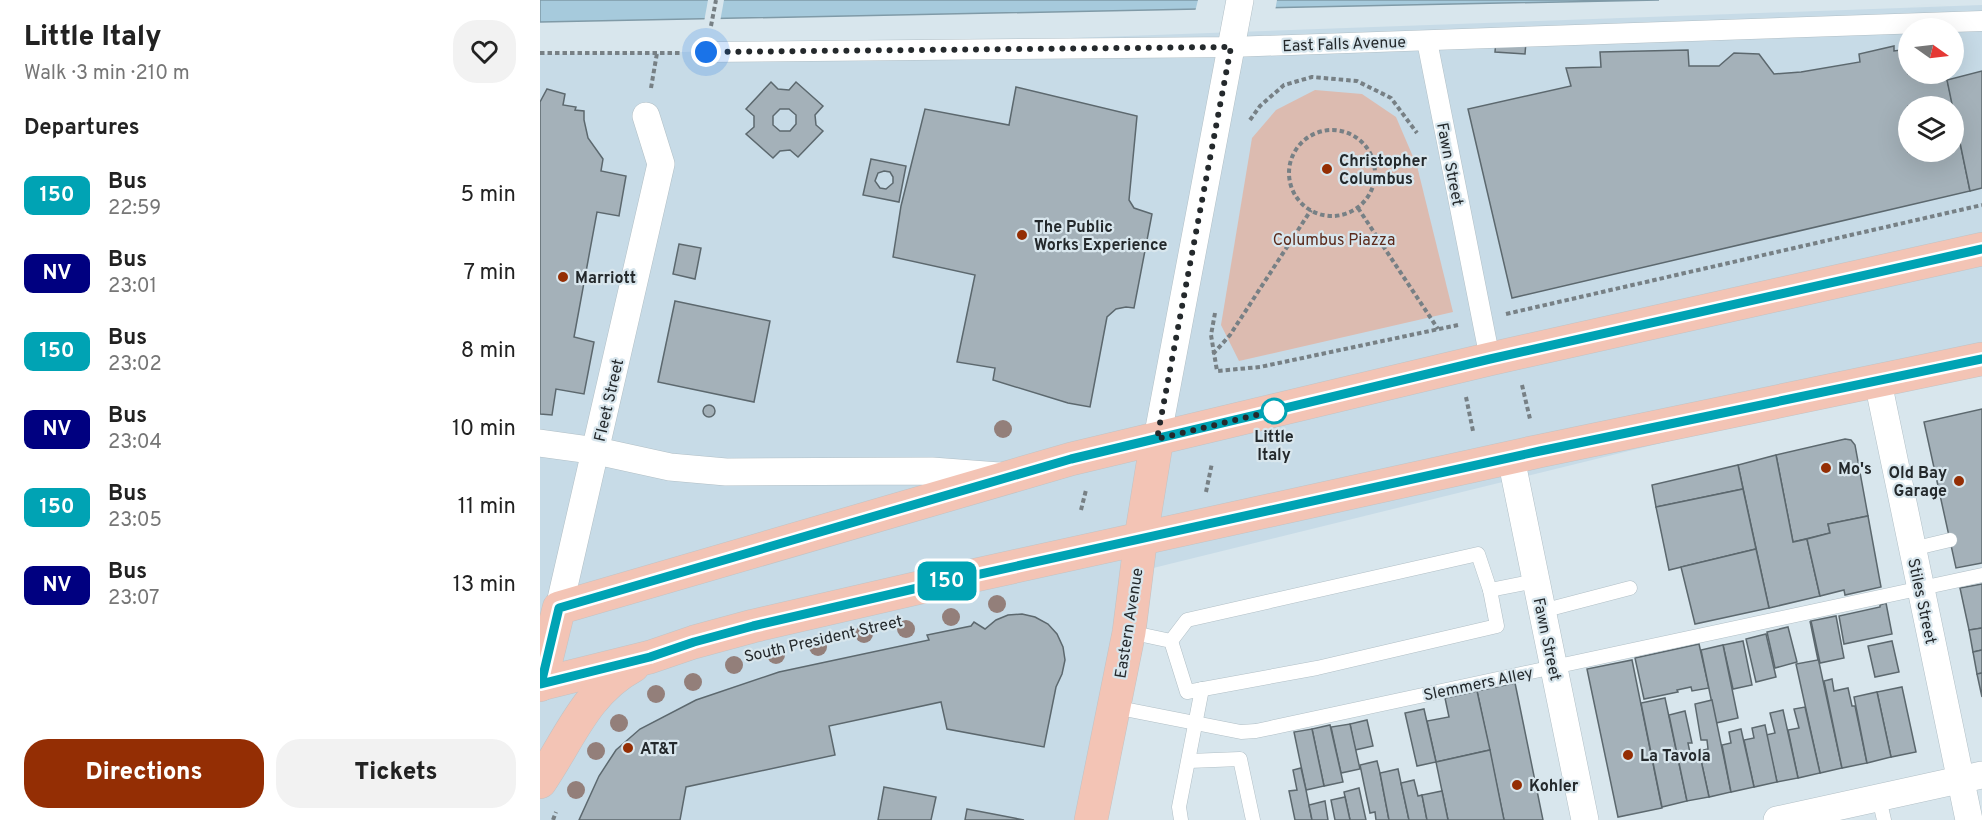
<!DOCTYPE html>
<html lang="en">
<head>
<meta charset="utf-8">
<style>
  body { margin:0; font-family:Overpass,sans-serif; background:#f2f2f2; color:#222; height:100vh; display:flex; flex-direction:column; font-size:22px; white-space:nowrap }
  * { box-sizing:border-box; margin:0 }
  p { font-size:20px; color:#767676 }
  .icon { flex:none; width:33px; height:33px; fill:none; stroke:currentColor; stroke-width:2; stroke-linecap:round; stroke-linejoin:round }
  .map { position:relative; flex:1; overflow:hidden }
  .details { display:flex; flex-direction:column; background:#fff; width:540px }
  .details>* { flex:none }
  .badge { padding:0 12px; border-radius:9px; font-size:21px; line-height:39px }
  .needle { width:39px; rotate:104deg }
  .buttons { position:absolute; left:1358px; top:18px; display:grid; gap:12px }
  .buttons a { display:grid; place-items:center; width:66px; height:66px; border-radius:50%; background:#fff; box-shadow:0 6px 24px #0002; font-size:30px }
  .you { position:absolute; width:30px; height:30px; margin:-15px; border:4px solid #fff; border-radius:50%; background:#1a73e8; box-shadow:0 0 0 9px #1a73e833 }
  .map>.badge { position:absolute; translate:-50% -50%; box-shadow:0 0 0 3px #fff }
  h2 { padding:0 24px; font-size:22px; line-height:54px }
  .round { display:grid; place-items:center; flex:none; width:63px; height:63px; border-radius:24px; background:#f2f2f2 }
  .head { display:flex; align-items:center; justify-content:space-between; height:102px; padding:0 24px }
  h1 { font-size:28px; font-weight:800; line-height:45px }
  .cta { display:flex; gap:12px; margin-top:auto; padding:12px 24px }
  .cta a { flex:1; height:69px; border-radius:24px; background:#942e04; color:#fff; font-size:24px; font-weight:800; line-height:69px; text-align:center }
  .cta a+a { background:#f2f2f2; color:#222 }
  ul { padding:0; list-style:none }
  li { display:flex; align-items:center; gap:18px; height:78px; padding:0 24px }
  li div { flex:1 }
  li b { display:block; font-size:22px }
  li em { font-style:normal }
  li .badge { min-width:66px; font-weight:700; text-align:center }
  main { display:flex; flex:1; min-height:0 }
  .map>svg:first-child { display:block }
</style>
</head>
<body>
<main>
<section class="details">
<div class="head"><div><h1>Little Italy</h1><p>Walk · 3 min · 210 m</p></div><a class="round"><svg class="icon" aria-label="heart" viewBox="0 0 24 24"><path d="M12 20l-8-8c-3-5 5-10 8-4 3-6 11-1 8 4z"/></svg></a></div>
<h2>Departures</h2>
<ul>
<li><span class="badge" style="background:#00a3b4;color:#fff">150</span><div><b>Bus</b><p>22:59</p></div><em>5 min</em></li>
<li><span class="badge" style="background:#000080;color:#fff">NV</span><div><b>Bus</b><p>23:01</p></div><em>7 min</em></li>
<li><span class="badge" style="background:#00a3b4;color:#fff">150</span><div><b>Bus</b><p>23:02</p></div><em>8 min</em></li>
<li><span class="badge" style="background:#000080;color:#fff">NV</span><div><b>Bus</b><p>23:04</p></div><em>10 min</em></li>
<li><span class="badge" style="background:#00a3b4;color:#fff">150</span><div><b>Bus</b><p>23:05</p></div><em>11 min</em></li>
<li><span class="badge" style="background:#000080;color:#fff">NV</span><div><b>Bus</b><p>23:07</p></div><em>13 min</em></li>
</ul>
<div class="cta"><a>Directions</a><a>Tickets</a></div>
</section>
<div class="map">
<svg width="1442" height="820" viewBox="0 0 1442 820">
  <rect width="100%" height="100%" fill="#d8e6ed"/>
  <path fill="#c7dbe7" fill-rule="evenodd" d="M1442,5V364L597,572L551,820H0V54L117,53ZM1368,28H1413V74H1368ZM1368,106H1413V152H1368Z"/>
  <polygon fill="#dcbbb0" points="775,90 822,94 856,117 877,166 913,312 699,361 681,325 712,138 736,110"/>
  <polygon fill="#a6cadc" stroke="#7f9aa7" stroke-width="1.5" points="0,0 1119,0 0,22"/>
  <g fill="#d8e6ed">
    <polygon points="168,0 184,0 180,22 164,22"/>
    <polygon points="658,0 737,0 735,11 655,12"/>
  </g>
  <g fill="#a4b1b9" stroke="#5c686e" stroke-width="1.5" fill-rule="evenodd">
    <polygon points="956,40 986,42 985,54 955,52"/>
    <polygon points="1354,46 1354,51 1368,49 1368,74 1406,74 1413,106 1368,106 1368,152 1413,152 1413,107 1430,191 972,298 928,109 1031,86 1026,68 1061,67 1060,52 1148,50 1149,66 1179,66 1194,53 1219,54 1234,74 1261,72 1320,62 1319,54"/>
    <polygon points="1442,71 1442,188 1430,191 1407,80"/>
    <path d="M231,82L238,89L249,90L256,82L283,106L275,115L276,125L283,131L258,157L250,150L240,151L233,158L206,134L214,127V116L206,109ZM240,109H249L256,115V124L250,131H240L233,125V116Z"/>
    <polygon points="476,87 597,116 589,200 594,208 612,214 594,308 586,307 576,309 567,317 550,407 528,403 453,380 455,368 417,362 435,275 353,257 361,206 385,109 469,125"/>
    <polygon points="7,89 25,94 23,105 36,107 35,110 44,111 44,120 48,138 63,159 61,171 86,176 79,216 57,212 34,337 54,342 44,394 16,389 12,415 0,414 0,102"/>
    <path d="M331,159L366,166L359,202L323,195ZM344,171L350,172L353,177V183L346,189L340,188L335,181L338,173Z"/>
    <polygon points="139,244 161,248 155,279 133,274"/>
    <polygon points="135,301 230,321 214,402 118,382"/>
    <circle cx="169" cy="411" r="6"/>
    <polygon points="1442,409 1442,563 1416,568 1384,422"/>
    <polygon points="1305,439 1311,440 1315,445 1328,516 1288,524 1290,533 1253,542 1236,455"/>
    <polygon points="1236,455 1253,542 1267,539 1280,596 1229,608 1198,465"/>
    <polygon points="1198,465 1203,489 1116,507 1112,485"/>
    <polygon points="1203,489 1216,549 1129,570 1116,507"/>
    <polygon points="1328,516 1341,587 1305,595 1304,590 1280,596 1267,539 1290,533 1288,524"/>
    <polygon points="1216,549 1229,608 1155,624 1141,567"/>
    <polygon points="1442,584 1442,628 1429,630 1420,588"/>
    <polygon points="1346,603 1352,634 1304,644 1299,616 1340,607 1340,605"/>
    <polygon points="482,614 495,617 508,624 517,634 523,647 525,660 522,674 516,687 504,747 407,729 401,702 289,726 295,755 146,787 140,820 39,820 59,776 76,750 100,729 156,700 239,672 389,640 387,635 431,626 434,622 445,629 456,620 468,615"/>
    <polygon points="1296,616 1304,658 1280,663 1271,621"/>
    <polygon points="1270,621 1302,768 1280,773 1256,664 1278,660"/>
    <polygon points="1248,627 1257,662 1235,668 1227,632"/>
    <polygon points="1442,628 1442,650 1433,652 1429,630"/>
    <polygon points="1226,634 1236,677 1216,682 1206,639"/>
    <polygon points="1203,641 1212,685 1193,689 1183,645"/>
    <polygon points="1352,641 1359,672 1335,677 1328,646"/>
    <polygon points="1159,644 1169,688 1152,691 1151,687 1137,690 1138,692 1104,699 1095,658"/>
    <polygon points="1183,645 1198,718 1176,723 1161,650"/>
    <polygon points="1442,650 1442,673 1437,674 1433,652"/>
    <polygon points="1092,660 1122,808 1078,817 1047,669"/>
    <polygon points="1442,673 1442,697 1437,674"/>
    <polygon points="1292,679 1294,691 1308,688 1312,706 1315,706 1327,763 1302,768 1284,681"/>
    <polygon points="975,683 1003,820 964,820 937,691"/>
    <polygon points="1362,687 1376,752 1351,757 1337,692"/>
    <polygon points="937,691 950,750 896,762 887,721 909,717 905,698"/>
    <polygon points="1337,692 1351,757 1327,763 1314,697"/>
    <polygon points="1125,698 1147,801 1122,807 1101,703"/>
    <polygon points="1172,700 1191,792 1169,797 1159,751 1168,749 1167,740 1161,740 1155,704"/>
    <polygon points="1265,707 1280,773 1258,778 1248,730 1259,728 1254,709"/>
    <polygon points="884,709 896,762 877,766 865,713"/>
    <polygon points="1243,710 1258,778 1237,782 1226,735 1235,733 1230,713"/>
    <polygon points="1145,711 1152,743 1148,743 1150,753 1159,751 1169,797 1147,801 1129,715"/>
    <polygon points="827,720 833,746 815,750 810,724"/>
    <polygon points="810,724 820,769 801,773 791,727"/>
    <polygon points="790,725 803,782 784,786 772,729"/>
    <polygon points="1225,725 1237,782 1214,787 1204,740 1214,738 1212,728"/>
    <polygon points="772,729 784,786 766,790 754,732"/>
    <polygon points="1201,729 1214,787 1191,792 1182,745 1191,743 1189,732"/>
    <polygon points="950,750 964,820 908,820 896,762"/>
    <polygon points="837,761 840,773 849,820 836,820 835,812 830,813 820,765"/>
    <polygon points="761,768 766,790 772,820 755,820 749,791 757,790 753,770"/>
    <polygon points="858,769 861,783 869,820 849,820 840,773"/>
    <polygon points="874,780 878,796 882,795 887,820 869,820 861,783"/>
    <polygon points="344,787 396,797 391,820 338,820"/>
    <polygon points="819,788 826,820 810,820 804,792"/>
    <polygon points="902,791 908,820 887,820 882,795"/>
    <polygon points="805,797 810,820 795,820 791,800"/>
    <polygon points="785,801 788,820 772,820 769,805"/>
    <polygon points="427,809 484,820 425,820"/>
  </g>
  <g fill="none" stroke-linecap="round" stroke-linejoin="round">
    <defs>
      <g id="service">
        <polyline points="1372,549 1410,540"/>
        <polyline points="1002,611 1090,588"/>
        <polyline points="589,632 631,641 647,692 777,668 957,626 950,590 996,581"/>
        <polyline points="631,641 647,620 938,554 950,590"/>
        <polyline points="574,707 701,732 716,731 1442,575"/>
        <polyline points="649,761 700,759 713,820"/>
        <polyline points="1339,798 1344,820"/>
        <polyline points="641,820 639,807 662,689"/>
      </g>
      <g id="pedestrian">
        <polyline points="887,41 950,359"/>
        <polyline points="166,52 691,47 1442,21"/>
      </g>
      <g id="minor">
        <polyline points="1338,382 1429,820"/>
        <polyline points="617,439 700,0"/>
        <polyline points="0,443 57,451 130,467 186,472 392,471 459,476"/>
        <polyline points="971,458 1045,820"/>
        <polyline points="19,608 121,164 106,116"/>
        <polyline points="1237,820 1442,775"/>
      </g>
      <g id="primary">
        <polyline points="1,684 110,657 154,642 213,626 395,584 1000,451 1442,359"/>
        <polyline points="0,685 19,608 531,459 950,359 1442,249"/>
        <path d="M0,782C29,740 45,692 93,666"/>
        <polyline points="551,820 589,632 601,537 617,439"/>
      </g>
    </defs>
    <use href="#service" stroke="#b1bfc6" stroke-width="15"/>
    <use href="#pedestrian" stroke="#b1bfc6" stroke-width="21"/>
    <use href="#minor" stroke="#b1bfc6" stroke-width="28"/>
    <use href="#primary" stroke="#c2c3c4" stroke-width="34"/>
    <g stroke="#778085" stroke-width="4" stroke-dasharray="4.5 3" stroke-linecap="butt">
      <polyline points="171,26 176,0"/>
      <polyline points="0,53 140,53"/>
      <polyline points="111,88 117,53"/>
      <polyline points="710,120 720,106 744,85 772,77 817,81 851,98 877,133"/>
      <circle cx="792" cy="173" r="43"/>
      <polyline points="818,208 898,329"/>
      <polyline points="675,313 671,335 677,371 720,367 918,325"/>
      <polyline points="966,314 1442,205"/>
      <polyline points="673,354 690,335 771,210"/>
      <polyline points="982,385 990,419"/>
      <polyline points="926,397 933,431"/>
      <polyline points="666,492 672,463"/>
      <polyline points="541,510 546,490"/>
      <polyline points="13,820 16,812"/>
    </g>
    <use href="#service" stroke="#fff" stroke-width="14"/>
    <use href="#pedestrian" stroke="#fff" stroke-width="20"/>
    <use href="#minor" stroke="#fff" stroke-width="27"/>
    <use href="#primary" stroke="#f3c4b5" stroke-width="33"/>
  </g>
  <g fill="#937f7a">
    <circle cx="463" cy="429" r="9"/>
    <circle cx="457" cy="604" r="9"/>
    <circle cx="411" cy="617" r="9"/>
    <circle cx="366" cy="629" r="9"/>
    <circle cx="324" cy="634" r="9"/>
    <circle cx="278" cy="647" r="9"/>
    <circle cx="236" cy="655" r="9"/>
    <circle cx="194" cy="665" r="9"/>
    <circle cx="153" cy="682" r="9"/>
    <circle cx="116" cy="694" r="9"/>
    <circle cx="79" cy="723" r="9"/>
    <circle cx="56" cy="751" r="9"/>
    <circle cx="36" cy="790" r="9"/>
  </g>
  <g fill="none" stroke-linecap="round" stroke-linejoin="round">
    <defs>
      <polyline id="line" points="1442,249 950,359 531,459 19,608 1,684 110,657 154,642 213,626 395,584 1000,451 1442,359"/>
    </defs>
    <use href="#line" stroke="#fff" stroke-width="14"/>
    <use href="#line" stroke="#00a3b4" stroke-width="9"/>
    <polyline stroke="#24292c" stroke-width="6" stroke-dasharray="0 10.8" points="166,52 691,47 617,439 741,409 734,411"/>
  </g>
  <g fill="#942e04" stroke="#d8e6ed" stroke-width="2">
    <circle cx="787" cy="169" r="6"/>
    <circle cx="482" cy="235" r="6"/>
    <circle cx="23" cy="277" r="6"/>
    <circle cx="1286" cy="468" r="6"/>
    <circle cx="1419" cy="481" r="6"/>
    <circle cx="88" cy="748" r="6"/>
    <circle cx="1088" cy="755" r="6"/>
    <circle cx="977" cy="785" r="6"/>
  </g>
  <circle fill="#fff" stroke="#00a3b4" stroke-width="3" cx="734" cy="411" r="12"/>
  <g text-anchor="middle" stroke-width="4.5" stroke-linejoin="round" paint-order="stroke">
    <g font-size="16" fill="#24292c" stroke="#d8e6ed">
      <text transform="translate(804 43) rotate(-2)" y="6">East Falls Avenue</text>
      <text transform="translate(911 164) rotate(79)" y="6">Fawn Street</text>
      <text transform="translate(68 400) rotate(-77)" y="6">Fleet Street</text>
      <text transform="translate(1383 601) rotate(78)" y="6">Stiles Street</text>
      <text transform="translate(588 623) rotate(-81)" y="6">Eastern Avenue</text>
      <text transform="translate(283 638) rotate(-13)" y="6">South President Street</text>
      <text transform="translate(1008 639) rotate(78)" y="6">Fawn Street</text>
      <text transform="translate(938 683) rotate(-12)" y="6">Slemmers Alley</text>
    </g>
    <g font-size="16" font-weight="bold" fill="#24292c" stroke="#d8e6ed" text-anchor="start">
      <text x="799" y="166">Christopher<tspan x="799" dy="18">Columbus</tspan></text>
      <text x="494" y="232">The Public<tspan x="494" dy="18">Works Experience</tspan></text>
      <text x="35" y="283">Marriott</text>
      <text x="1298" y="474">Mo's</text>
      <text x="1407" y="478" text-anchor="end">Old Bay<tspan x="1407" dy="18">Garage</tspan></text>
      <text x="100" y="754">AT&amp;T</text>
      <text x="1100" y="761">La Tavola</text>
      <text x="989" y="791">Kohler</text>
    </g>
    <g font-size="16" fill="#5b2a1b" stroke="#d8e6ed">
      <text x="794" y="245">Columbus Piazza</text>
    </g>
    <g font-size="16" font-weight="bold" fill="#24292c" stroke="#d8e6ed">
      <text x="734" y="442">Little<tspan x="734" dy="18">Italy</tspan></text>
    </g>
  </g>
</svg>
<div class="buttons">
<a><svg class="needle" viewBox="-14 -14 28 28"><path d="M0-13l5 13h-10z" fill="#e53935"/><path d="M0 13l5-13h-10z" fill="#767676"/></svg></a>
<a><svg class="icon" aria-label="layers" viewBox="0 0 24 24"><path d="M12 4l9 5-9 5-9-5zM3 14l9 5 9-5"/></svg></a>
</div>
<div class="you" style="left:166px;top:52px"></div>
<b class="badge" style="left:407px;top:581px;background:#00a3b4;color:#fff">150</b>
</div>
</main>
</body>
</html>
